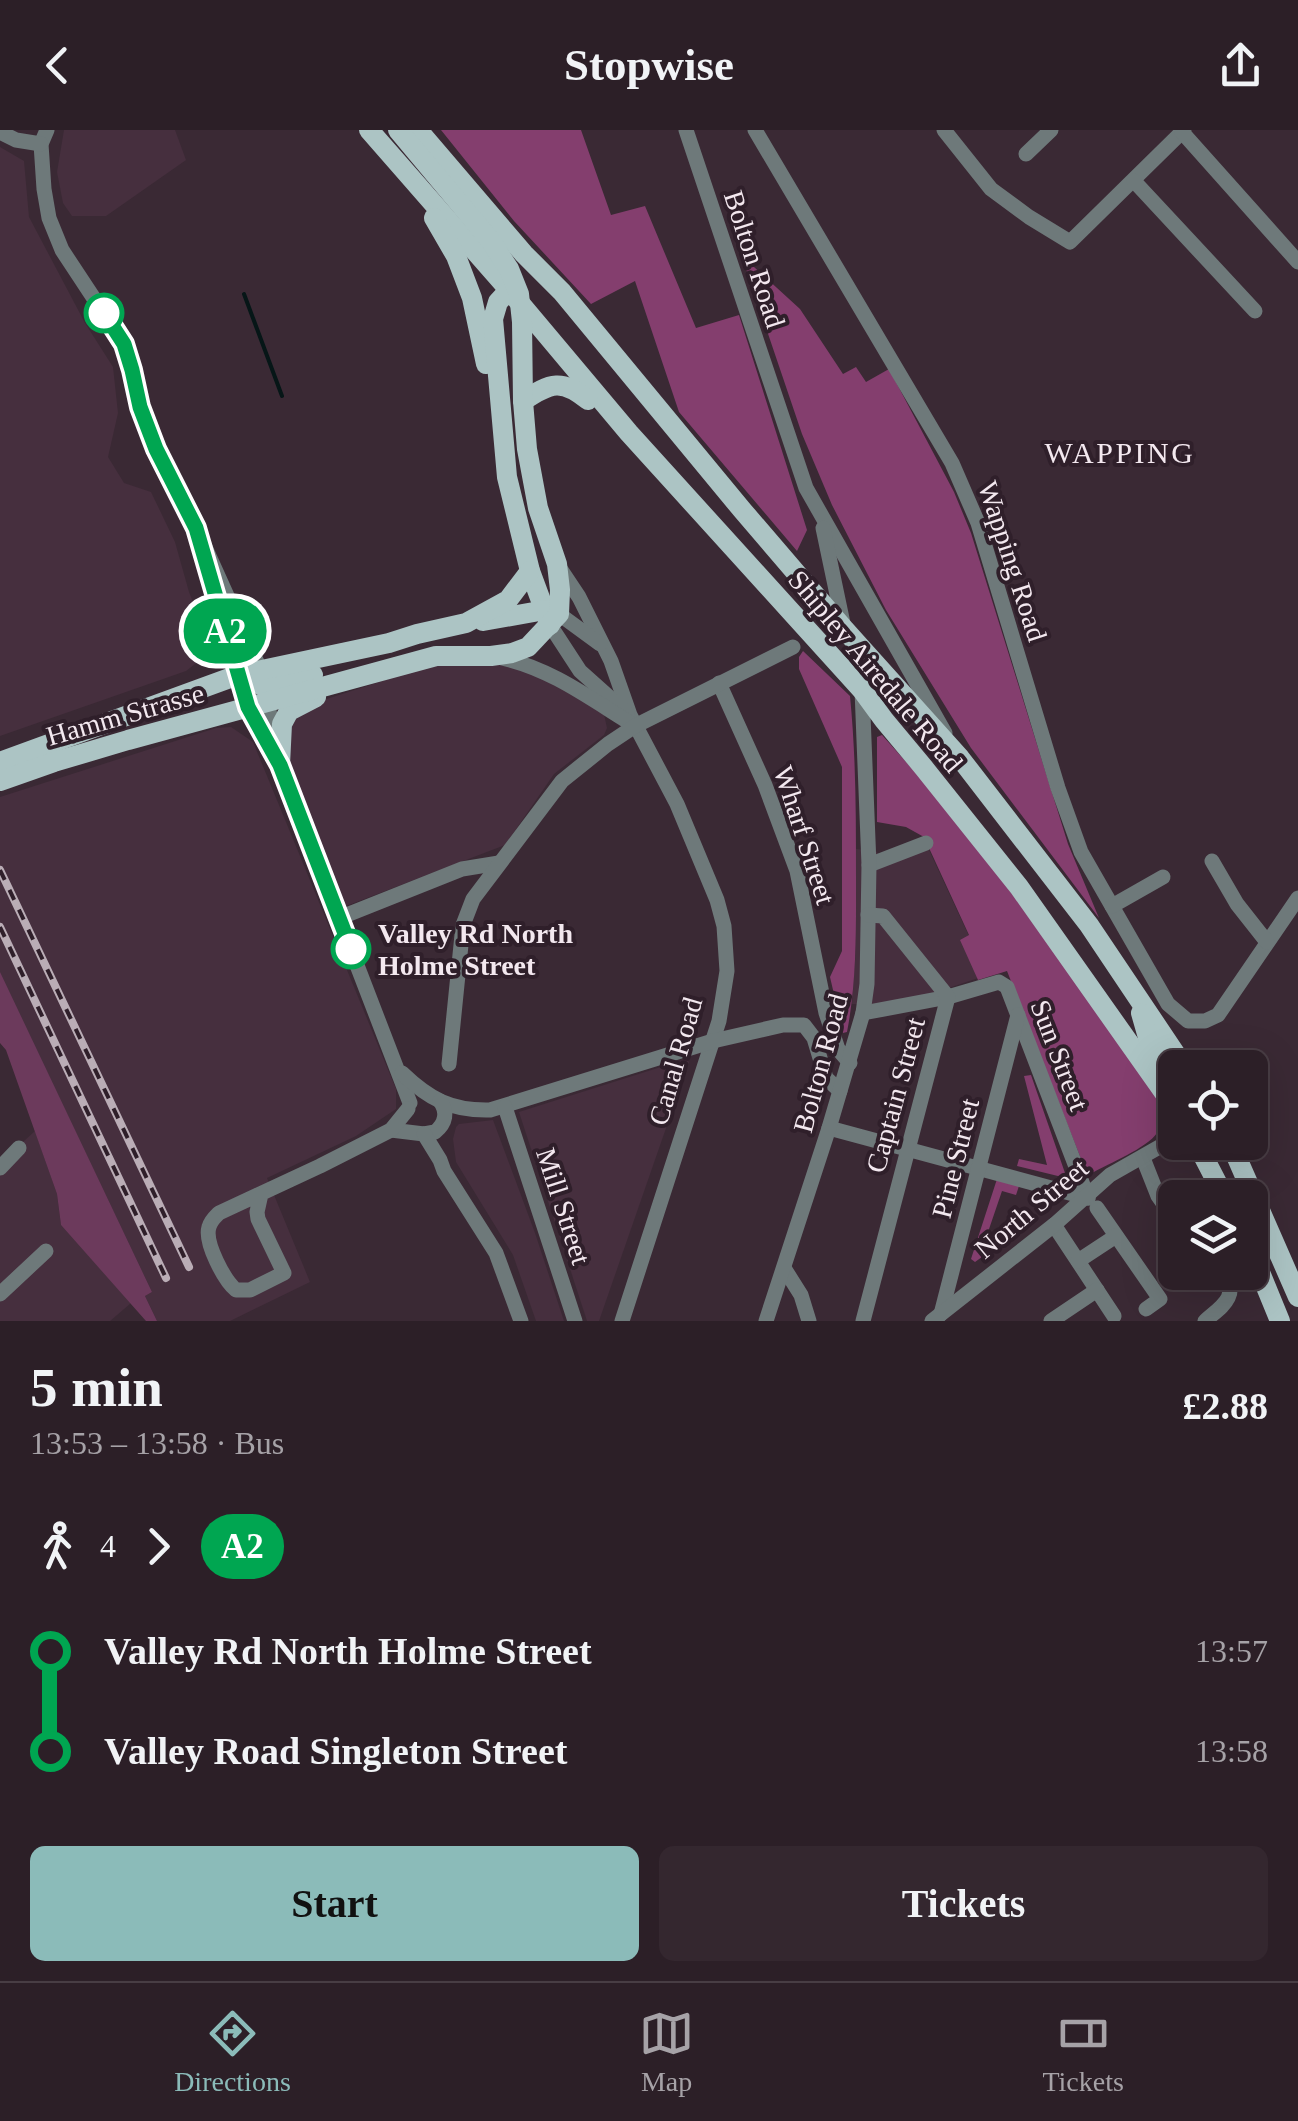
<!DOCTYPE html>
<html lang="en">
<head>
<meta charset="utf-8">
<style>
  body { margin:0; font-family:Georgia,serif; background:#34272f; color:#f1f3f6; height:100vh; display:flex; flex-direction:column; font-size:38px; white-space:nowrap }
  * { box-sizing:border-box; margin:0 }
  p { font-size:32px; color:#a6a2a7 }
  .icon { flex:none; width:55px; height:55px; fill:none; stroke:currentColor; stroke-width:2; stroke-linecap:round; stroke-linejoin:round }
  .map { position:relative; height:1191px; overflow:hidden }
  .details { display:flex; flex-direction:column; background:#2c1f27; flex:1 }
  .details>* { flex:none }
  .badge { padding:0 20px; border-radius:32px; font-size:35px; line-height:65px }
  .buttons { position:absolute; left:1158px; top:920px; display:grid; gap:20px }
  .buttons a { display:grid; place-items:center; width:110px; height:110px; border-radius:15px; background:#2c1f27; box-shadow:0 10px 40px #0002,0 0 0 2px #483d44; font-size:50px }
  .map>.badge { position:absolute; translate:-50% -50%; box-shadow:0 0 0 5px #fff }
  .legs { display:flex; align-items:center; gap:15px; height:110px; padding:0 30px; font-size:32px }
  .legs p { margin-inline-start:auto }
  .head { display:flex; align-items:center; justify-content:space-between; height:170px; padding:0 30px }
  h1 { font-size:55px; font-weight:700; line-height:75px }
  .primary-button { display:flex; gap:20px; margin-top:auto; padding:20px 30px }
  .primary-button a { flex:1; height:115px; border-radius:15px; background:#8bbbb9; color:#111; font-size:40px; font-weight:700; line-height:115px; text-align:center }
  .primary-button a+a { background:#34272f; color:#f1f3f6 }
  ul { padding:0 30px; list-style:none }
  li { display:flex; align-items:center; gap:35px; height:100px; font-size:38px }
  li i { display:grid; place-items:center; width:15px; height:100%; margin:0 12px; background:currentColor }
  li i::after { content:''; width:25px; height:25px; margin:-12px; border:8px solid; border-radius:50%; background:#2c1f27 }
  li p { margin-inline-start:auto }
  li:first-child i { background:linear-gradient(#0000 50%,currentColor 0) }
  li:last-child i { background:linear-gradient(currentColor 50%,#0000 0) }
  header { display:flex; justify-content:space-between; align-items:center; height:130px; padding:0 30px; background:#2c1f27; font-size:45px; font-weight:700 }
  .tab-bar { display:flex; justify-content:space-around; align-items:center; height:140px; border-top:2px solid #483d44; background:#2c1f27; font-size:28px; color:#a6a2a7 }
  .tab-bar a { display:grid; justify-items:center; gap:5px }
  .tab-bar .current { color:#8bbbb9 }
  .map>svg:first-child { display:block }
</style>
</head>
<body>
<header><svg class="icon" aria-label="back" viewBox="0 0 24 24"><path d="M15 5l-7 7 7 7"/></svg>Stopwise<svg class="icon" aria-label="share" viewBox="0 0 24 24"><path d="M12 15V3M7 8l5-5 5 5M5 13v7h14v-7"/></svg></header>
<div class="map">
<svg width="1298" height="1191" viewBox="0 0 1298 1191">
  <rect width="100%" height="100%" fill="#3a2934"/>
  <g fill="#462f3e">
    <polygon points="64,0 175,0 186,30 106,86 72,86 63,73 57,42"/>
    <polygon points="0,17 24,31 29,87 85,193 113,237 118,283 108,327 124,353 151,362 175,412 189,462 208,509 217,517 186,541 0,606"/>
    <polygon points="471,530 527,538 604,584 607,598 604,605 554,644 505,715 341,778 290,630 286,599 302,577 444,531"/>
    <polygon points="231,597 253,612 396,959 396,979 356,1006 267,1048 310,1152 230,1191 157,1191 145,1166 152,1162 0,844 0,667 216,598"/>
    <polygon points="923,707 987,845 934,863 876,875 852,874 856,816 856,719 876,721 878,724"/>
    <polygon points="686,929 689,932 599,1191 587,1191 519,982"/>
    <polygon points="493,990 535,1103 564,1191 536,1191 513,1125 456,1032 453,1009 456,997 459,994"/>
    <polygon points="35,1001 57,1064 61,1095 131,1173 110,1191 0,1191 0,1033"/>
  </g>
  <polygon fill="#6c3a5c" points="0,842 152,1162 145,1166 157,1191 146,1191 61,1095 57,1064 6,920 0,913"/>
  <g fill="#843e6e">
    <polygon points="441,0 581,0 611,85 645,76 696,198 739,185 807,400 797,421 679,282 635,151 591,174 514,91"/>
    <polygon points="745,136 754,137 800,179 843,244 856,237 866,252 889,239 954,362 971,403 1068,714 1099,788 971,618 886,480 832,375 802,304"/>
    <path d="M803,521L850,566C856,627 856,685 856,746C856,798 857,851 847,902L843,903L830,847L842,821V637L799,539V527Z"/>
    <path d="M882,605L966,699L1159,970C1162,981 1163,993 1157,1003C1147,1018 1108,1034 1092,1043L1085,1039L1007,841L978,850L960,810L969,805L924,707L906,697L877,692V607Z"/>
    <polygon points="1031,945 1065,1043 1062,1047 1017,1036 1019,1029 1047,1035 1024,946"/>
    <polygon points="997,1049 1019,1056 1016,1065 1002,1061 988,1102 1001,1109 1005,1106 1007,1109 975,1132 971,1129"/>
  </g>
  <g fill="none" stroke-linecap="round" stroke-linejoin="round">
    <polyline stroke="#061617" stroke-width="4" points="244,164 282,266"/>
    <g stroke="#6e797a" stroke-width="15">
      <polyline points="47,0 41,14 44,59 49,88 62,120 124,214 132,239 140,277 156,319 196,397 261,541 280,635 410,973"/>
      <polyline points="686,0 806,358 945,603"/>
      <polyline points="755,0 952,333 978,393 1058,658 1081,722 1168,874 1188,891 1205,891 1218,885 1298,768"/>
      <polyline points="944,0 991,59 1029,87 1070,112 1184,0"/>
      <polyline points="0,2 16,10 41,14"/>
      <polyline points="1182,2 1298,132"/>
      <polyline points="1026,24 1051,0"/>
      <polyline points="1134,51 1255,181"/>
      <polyline points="823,398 844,498"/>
      <polyline points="559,437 579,467 611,531 630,585 677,674 717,770 724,796 727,841 719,891 622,1191"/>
      <polyline points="212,454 248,577 271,620"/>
      <polyline points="559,484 600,514"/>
      <polyline points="550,495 580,541 627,583"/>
      <path d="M502,528C552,539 592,570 635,596"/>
      <polyline points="719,553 765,655 797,741 826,883 838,919 850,933"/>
      <polyline points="1212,731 1237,774 1267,812"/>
      <polyline points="869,735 926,713"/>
      <polyline points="1112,776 1163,747"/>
      <polyline points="339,788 462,739 499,733"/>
      <polyline points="863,883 948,867 999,852 1007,857 1088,1068"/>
      <polyline points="449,934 463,795 473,769 562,651 608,614 635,596 793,517"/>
      <path d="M402,943C429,969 451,981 490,980L713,911L783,895H804L814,908L826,948L840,961"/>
      <polyline points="505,977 575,1191"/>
      <polyline points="829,998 1088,1068"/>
      <path d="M391,1000L424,1004L435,1002C446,993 448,982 440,971"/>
      <polyline points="424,1004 440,1030 444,1041 496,1123 521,1191"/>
      <polyline points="1143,1028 1158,1066 1175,1090"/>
      <polyline points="0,1038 19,1018"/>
      <path d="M261,1064L257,1082L258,1089L284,1143L250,1160H236C225,1151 204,1113 209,1097C211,1090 214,1088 219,1083L320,1036L391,1000L408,979"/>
      <polyline points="1097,1078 1160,1169 1146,1179"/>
      <polyline points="1054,1095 1114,1186"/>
      <polyline points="1078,1131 1116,1106"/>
      <polyline points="784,1138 801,1165 809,1191"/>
      <polyline points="0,1164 46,1121"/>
      <polyline points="941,1184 1018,885"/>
      <polyline points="766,1191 829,998 863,883 867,854 869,735 862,560"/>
      <polyline points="863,1191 948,867 883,786 868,785"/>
      <polyline points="932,1191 1054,1095 1110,1045 1175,1008"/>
      <polyline points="1051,1191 1097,1160"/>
      <path d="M1205,1191C1223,1175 1237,1169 1227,1142"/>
    </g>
    <g stroke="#acc4c4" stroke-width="20">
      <polyline points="369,0 509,160 629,303 862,560 884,590 924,638 1019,757 1175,978"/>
      <polyline points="418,0 524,124 562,162 743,381 845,500 960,628 1089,795 1185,938"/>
      <polyline points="434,88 456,126 472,168 486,234"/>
      <polyline points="509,160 498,172 493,189 507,347 530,441 550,495"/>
      <path d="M523,271C551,252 562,249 588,270"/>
      <polyline points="483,491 545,480 557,483"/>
      <polyline points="240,546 263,556 313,545"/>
      <polyline points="0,632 238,545 389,513 417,504 466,493 508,470 530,441"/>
      <polyline points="280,635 282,594 289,581 316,567"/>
      <polyline points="0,651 54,632 128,610 436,526 491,526 512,523 528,517 559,484 560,460 557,434 538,378 527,319 523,271 522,192 519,164 509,139 490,110 398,0"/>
      <polyline points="1141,883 1149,911 1175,950"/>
      <polyline points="1196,1012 1225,1068"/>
      <polyline points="1230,1012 1298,1167"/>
      <polyline points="1250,1118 1280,1191"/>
    </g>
    <defs>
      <g id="rail">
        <polyline points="0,740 189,1137"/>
        <polyline points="0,797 166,1148"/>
      </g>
    </defs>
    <use href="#rail" stroke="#baadb6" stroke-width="8"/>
    <use href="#rail" stroke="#2f1f2a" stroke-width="4" stroke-dasharray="11" stroke-linecap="butt"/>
  </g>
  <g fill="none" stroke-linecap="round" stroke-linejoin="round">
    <defs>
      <polyline id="line-1" points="104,183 124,214 132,240 140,277 156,319 196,398 248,577 280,635 351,819"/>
    </defs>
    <use href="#line-1" stroke="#fff" stroke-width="22"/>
    <use href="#line-1" stroke="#00a651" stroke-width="15"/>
  </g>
  <g fill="#fff" stroke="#00a651" stroke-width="5">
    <circle cx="104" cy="183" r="18"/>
    <circle cx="351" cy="819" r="18"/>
  </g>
  <g text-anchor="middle" stroke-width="8" stroke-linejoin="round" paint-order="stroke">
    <g font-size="28" fill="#f3e8ef" stroke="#2f1f2a">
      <text transform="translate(755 129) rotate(72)" y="10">Bolton Road</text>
      <text transform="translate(1013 431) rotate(72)" y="10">Wapping Road</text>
      <text transform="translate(876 541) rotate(50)" y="10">Shipley Airedale Road</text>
      <text transform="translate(125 584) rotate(-16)" y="10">Hamm Strasse</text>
      <text transform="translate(805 705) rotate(72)" y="10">Wharf Street</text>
      <text transform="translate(1060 925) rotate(69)" y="10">Sun Street</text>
      <text transform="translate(675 931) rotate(-74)" y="10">Canal Road</text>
      <text transform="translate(820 933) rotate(-75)" y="10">Bolton Road</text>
      <text transform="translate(895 965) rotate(-75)" y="10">Captain Street</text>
      <text transform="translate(955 1028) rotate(-76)" y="10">Pine Street</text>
      <text transform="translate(564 1076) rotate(72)" y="10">Mill Street</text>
      <text transform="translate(1031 1078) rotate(-40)" y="10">North Street</text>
    </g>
    <g font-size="28" font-weight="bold" fill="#f3e8ef" stroke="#2f1f2a" text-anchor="start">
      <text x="378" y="813">Valley Rd North<tspan x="378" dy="32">Holme Street</tspan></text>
    </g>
    <g font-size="30" letter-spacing="2.5" fill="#f3e8ef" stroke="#2f1f2a">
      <text x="1120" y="333">WAPPING</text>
    </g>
  </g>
</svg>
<div class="buttons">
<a><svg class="icon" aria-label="locate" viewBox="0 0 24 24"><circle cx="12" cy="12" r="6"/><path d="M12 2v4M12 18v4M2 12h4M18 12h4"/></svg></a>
<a><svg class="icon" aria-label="layers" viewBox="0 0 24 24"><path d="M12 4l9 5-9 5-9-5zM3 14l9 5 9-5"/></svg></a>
</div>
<b class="badge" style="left:225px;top:501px;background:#00a651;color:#fff">A2</b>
</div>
<section class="details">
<div class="head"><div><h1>5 min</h1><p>13:53 – 13:58 · Bus</p></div><b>£2.88</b></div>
<div class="legs"><svg class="icon" aria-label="walk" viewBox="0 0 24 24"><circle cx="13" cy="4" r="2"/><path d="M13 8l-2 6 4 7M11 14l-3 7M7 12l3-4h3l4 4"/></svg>4<svg class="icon" aria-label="forward" viewBox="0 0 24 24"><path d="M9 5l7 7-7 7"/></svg><b class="badge" style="background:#00a651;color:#fff">A2</b></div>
<ul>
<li><i style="color:#00a651"></i><b>Valley Rd North Holme Street</b><p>13:57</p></li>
<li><i style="color:#00a651"></i><b>Valley Road Singleton Street</b><p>13:58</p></li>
</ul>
<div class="primary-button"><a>Start</a><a>Tickets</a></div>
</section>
<nav class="tab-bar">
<a class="current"><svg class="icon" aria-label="directions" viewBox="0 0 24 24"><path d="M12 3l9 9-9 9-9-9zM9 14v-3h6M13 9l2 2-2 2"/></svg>Directions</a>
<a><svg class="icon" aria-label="map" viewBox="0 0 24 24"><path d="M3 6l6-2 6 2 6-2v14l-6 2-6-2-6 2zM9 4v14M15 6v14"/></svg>Map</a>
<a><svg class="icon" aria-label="tickets" viewBox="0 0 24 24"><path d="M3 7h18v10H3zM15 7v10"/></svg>Tickets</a>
</nav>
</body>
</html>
